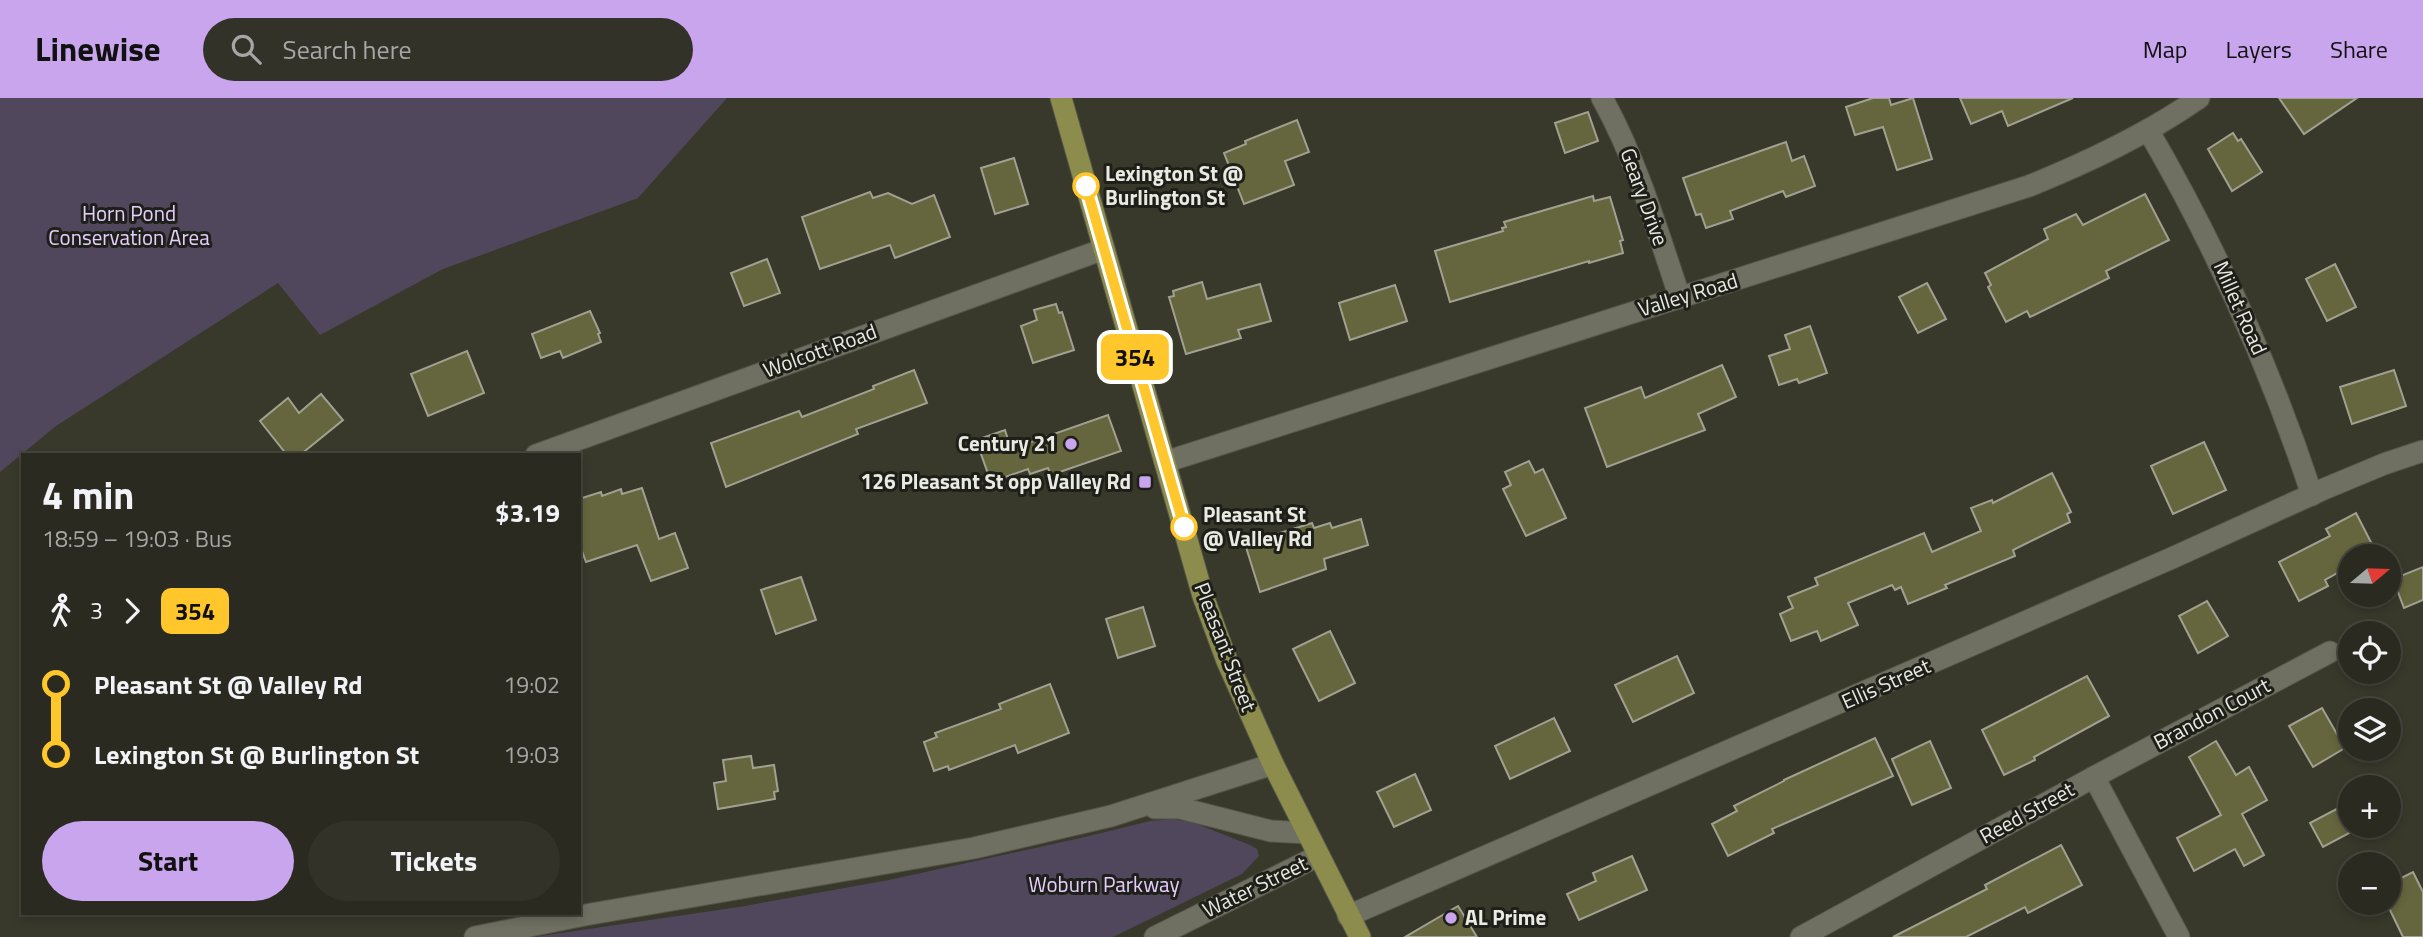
<!DOCTYPE html>
<html lang="en">
<head>
<meta charset="utf-8">
<style>
  body { margin:0; font-family:"Titillium Web",sans-serif; background:#323229; color:#f1f3f6; height:100vh; display:flex; flex-direction:column; font-size:26px; white-space:nowrap }
  * { box-sizing:border-box; margin:0 }
  p { font-size:23px; color:#a5a7a5 }
  .icon { flex:none; width:38px; height:38px; fill:none; stroke:currentColor; stroke-width:2; stroke-linecap:round; stroke-linejoin:round }
  .map { position:relative; flex:1; overflow:hidden }
  .side { position:absolute; left:21px; top:355px; width:560px; height:462px; display:flex; flex-direction:column; background:#2a2a20; border-radius:0px; box-shadow:0 4px 10px #0003,0 0 0 2px #46463e }
  .side>* { flex:none }
  .badge { padding:0 14px; border-radius:10px; font-size:24px; line-height:46px }
  .needle { width:46px; rotate:71deg }
  .controls { position:absolute; left:2338px; top:446px; display:grid; gap:14px }
  .controls a { display:grid; place-items:center; width:63px; height:63px; border-radius:50%; background:#2a2a20; box-shadow:0 4px 10px #0003,0 0 0 2px #46463e; font-size:35px }
  .map>.badge { position:absolute; translate:-50% -50%; box-shadow:0 0 0 4px #fff }
  .legs { display:flex; align-items:center; gap:10px; height:77px; padding:0 21px; font-size:23px }
  .legs p { margin-inline-start:auto }
  .overview { display:flex; align-items:center; justify-content:space-between; height:119px; padding:0 21px }
  h1 { font-size:38px; font-weight:700; line-height:52px }
  .button { display:flex; gap:14px; margin-top:auto; padding:14px 21px }
  .button a { flex:1; height:80px; border-radius:42px; background:#c9a5ee; color:#111; font-size:28px; font-weight:700; line-height:80px; text-align:center }
  .button a+a { background:#323229; color:#f1f3f6 }
  ul { padding:0 21px; list-style:none }
  li { display:flex; align-items:center; gap:24px; height:70px; font-size:26px }
  li i { display:grid; place-items:center; width:10px; height:100%; margin:0 9px; background:currentColor }
  li i::after { content:''; width:18px; height:18px; margin:-9px; border:5px solid; border-radius:50%; background:#2a2a20 }
  li p { margin-inline-start:auto }
  li:first-child i { background:linear-gradient(#0000 50%,currentColor 0) }
  li:last-child i { background:linear-gradient(currentColor 50%,#0000 0) }
  header { display:flex; align-items:center; gap:42px; box-sizing:border-box; height:98px; padding:0 35px; background:#c9a5ee; color:#111 }
  header strong { font-size:33px }
  nav { display:flex; gap:38px; margin-inline-start:auto; font-size:24px }
  .search { width:490px; height:63px; background:#323229; display:flex; align-items:center; gap:18px; box-sizing:border-box; padding:0 24px; border-radius:38px; color:#a5a7a5; font-size:26px }
  .map>svg:first-child { display:block }
</style>
</head>
<body>
<header>
<strong>Linewise</strong>
<div class="search"><svg class="icon" aria-label="search" viewBox="0 0 24 24"><circle cx="10" cy="10" r="6"/><path d="M15 15l6 6"/></svg>Search here</div>
<nav><a>Map</a><a>Layers</a><a>Share</a></nav>
</header>
<div class="map">
<svg width="2423" height="839" viewBox="0 0 2423 839">
  <rect width="100%" height="100%" fill="#38382b"/>
  <g fill="#51475d">
    <polygon points="0,0 727,0 638,100 443,171 320,237 278,185 56,328 0,374"/>
    <polygon points="1172,721 1192,724 1250,747 1257,751 1259,758 1242,776 1113,839 534,839 739,809 889,782 1085,739 1150,723"/>
  </g>
  <g fill="#65663e" stroke="#a0a191" stroke-width="2">
    <polygon points="1873,0 1889,0 1891,7 1913,0 1932,61 1897,72 1883,29 1855,37 1846,9"/>
    <polygon points="1960,0 2073,0 2008,28 2002,13 1971,26"/>
    <polygon points="2279,0 2357,0 2304,36"/>
    <polygon points="1588,14 1598,43 1565,55 1555,25"/>
    <polygon points="1297,22 1309,54 1285,63 1294,87 1244,106 1224,55 1246,46 1245,43"/>
    <polygon points="2233,35 2238,43 2241,41 2262,74 2232,93 2208,51"/>
    <polygon points="1786,44 1792,63 1804,58 1815,88 1786,99 1783,93 1730,113 1733,121 1706,130 1701,116 1696,117 1683,80"/>
    <polygon points="1014,60 1028,106 995,116 981,70"/>
    <polygon points="870,94 873,100 888,95 912,106 934,97 950,139 895,160 890,147 820,171 802,119"/>
    <polygon points="2145,96 2169,142 2106,173 2109,180 2030,219 2027,213 2006,224 1988,189 1991,187 1985,175 2048,141 2044,131 2076,116 2083,127"/>
    <polygon points="1593,98 1594,103 1610,99 1623,142 1620,143 1623,155 1589,165 1589,163 1450,204 1435,153 1503,133 1502,130 1506,129 1504,124"/>
    <polygon points="767,161 780,195 744,208 731,175"/>
    <polygon points="2335,166 2356,209 2327,223 2306,181"/>
    <polygon points="1202,184 1207,201 1260,186 1271,223 1238,232 1241,240 1186,256 1169,199 1174,198 1173,193"/>
    <polygon points="1927,185 1946,221 1918,235 1899,199"/>
    <polygon points="1395,187 1407,223 1350,242 1339,205"/>
    <polygon points="1056,206 1059,215 1062,214 1074,252 1033,265 1021,228 1037,222 1034,212"/>
    <polygon points="590,213 600,235 598,236 601,244 563,260 560,253 541,260 532,236"/>
    <polygon points="1810,228 1827,275 1799,285 1797,281 1779,287 1769,258 1790,251 1785,237"/>
    <polygon points="467,253 484,295 428,318 411,276"/>
    <polygon points="1722,267 1736,299 1698,316 1705,332 1607,369 1585,310 1641,289 1645,300"/>
    <polygon points="914,272 927,305 856,331 858,336 726,389 711,345 799,313 802,319 874,291 873,288"/>
    <polygon points="2394,272 2406,308 2352,326 2340,289"/>
    <polygon points="321,296 343,322 300,357 287,357 260,323 288,300 299,315"/>
    <polygon points="1108,317 1121,353 1051,377 1048,370 1030,376 1028,371 991,384 976,342 1005,332 1011,351"/>
    <polygon points="2204,344 2226,392 2173,416 2151,368"/>
    <polygon points="1529,363 1535,375 1543,371 1566,420 1526,438 1503,391 1511,387 1505,374"/>
    <polygon points="2052,375 2071,414 2067,416 2070,424 2013,452 2015,458 1945,487 1947,490 1908,506 1901,489 1895,492 1892,487 1848,505 1858,527 1821,543 1817,533 1791,543 1780,516 1793,510 1788,499 1818,487 1815,480 1924,435 1932,454 1981,433 1971,410 1992,402 1993,405"/>
    <polygon points="642,390 659,441 675,435 688,470 651,483 637,447 586,464 579,445 579,401 601,394 602,398 621,391 622,396"/>
    <polygon points="2356,415 2376,454 2369,458 2350,458 2350,468 2325,482 2328,488 2299,503 2279,464 2330,438 2326,431"/>
    <polygon points="1361,421 1368,447 1324,461 1326,471 1260,494 1245,446 1312,425 1314,430 1330,425 1332,430"/>
    <polygon points="2423,469 2423,502 2404,510 2393,481"/>
    <polygon points="801,479 816,522 776,536 761,492"/>
    <polygon points="2207,503 2228,538 2198,555 2179,518"/>
    <polygon points="1143,509 1155,548 1118,560 1106,521"/>
    <polygon points="1330,533 1355,585 1319,603 1293,551"/>
    <polygon points="1677,558 1694,595 1633,624 1615,587"/>
    <polygon points="2087,578 2109,618 2034,659 2035,662 2004,677 1982,632"/>
    <polygon points="1050,586 1069,635 1018,655 1015,647 949,672 948,668 934,673 924,644 937,639 935,635 1001,611 999,606"/>
    <polygon points="2322,610 2345,650 2313,669 2289,628"/>
    <polygon points="1554,620 1570,653 1510,681 1495,648"/>
    <polygon points="1875,640 1893,678 1772,731 1774,735 1728,758 1712,726 1737,713 1734,708 1784,683 1784,682"/>
    <polygon points="1930,643 1951,690 1912,707 1892,661"/>
    <polygon points="2216,643 2236,677 2249,669 2267,702 2242,716 2264,757 2244,768 2235,751 2194,773 2177,740 2221,717 2189,659"/>
    <polygon points="751,658 753,670 774,667 778,693 774,694 775,701 718,711 714,685 726,683 723,662"/>
    <polygon points="1415,676 1431,712 1394,729 1377,694"/>
    <polygon points="2344,707 2350,719 2350,728 2355,728 2357,731 2323,749 2310,725"/>
    <polygon points="2061,747 2082,787 2028,815 2025,809 1966,839 1893,839 1987,791 1985,787"/>
    <polygon points="1632,758 1647,792 1579,822 1567,796 1596,783 1593,775"/>
    <polygon points="2413,774 2423,794 2423,839 2403,839 2389,810 2389,786"/>
    <polygon points="1458,808 1477,839 1405,839"/>
  </g>
  <g fill="none" stroke-linecap="round" stroke-linejoin="round">
    <defs>
      <g id="street">
        <path d="M1602,0C1637,63 1657,132 1680,200"/>
        <path d="M2148,32C2216,149 2270,269 2312,397"/>
        <polyline points="536,357 1104,151"/>
        <path d="M1165,364L2029,88C2088,64 2146,37 2199,0"/>
        <polyline points="2094,679 2179,839"/>
        <polyline points="1155,710 1180,710 1271,733 1307,735"/>
        <polyline points="1348,818 2172,460 2324,391 2384,366 2423,353"/>
        <polyline points="475,839 585,817 974,750 1111,718 1273,666"/>
        <polyline points="1155,839 1318,758"/>
        <polyline points="1801,839 2094,679 2330,554"/>
      </g>
      <polyline id="primary" points="1061,0 1203,498 1227,563 1273,666 1360,839"/>
    </defs>
    <use href="#street" stroke="#545549" stroke-width="23"/>
    <use href="#primary" stroke="#545549" stroke-width="23"/>
    <use href="#street" stroke="#6f7061" stroke-width="21"/>
    <use href="#primary" stroke="#8c8d4c" stroke-width="21"/>
  </g>
  <g fill="none" stroke-linecap="round" stroke-linejoin="round">
    <defs>
      <polyline id="line-1" points="1086,88 1184,429"/>
    </defs>
    <use href="#line-1" stroke="#fff" stroke-width="16"/>
    <use href="#line-1" stroke="#ffc72c" stroke-width="10"/>
  </g>
  <g fill="#fff" stroke="#ffc72c" stroke-width="3.5">
    <circle cx="1086" cy="88" r="12"/>
    <circle cx="1184" cy="429" r="12"/>
  </g>
  <g fill="#c9a5ee" stroke="#1f1f19" stroke-width="2.5">
    <circle cx="1071" cy="346" r="7"/>
    <rect x="1138" y="377" width="14" height="14" rx="3.5"/>
    <circle cx="1451" cy="820" r="7"/>
  </g>
  <g text-anchor="middle" stroke-width="6" stroke-linejoin="round" paint-order="stroke">
    <g font-size="21" font-weight="bold" fill="#e9eae2" stroke="#1f1f19" text-anchor="start">
      <text x="1105" y="83">Lexington St @<tspan x="1105" dy="24">Burlington St</tspan></text>
      <text x="1203" y="424">Pleasant St<tspan x="1203" dy="24">@ Valley Rd</tspan></text>
    </g>
    <g font-size="21" fill="#e9eae2" stroke="#1f1f19">
      <text transform="translate(1644 99) rotate(70)" y="7">Geary Drive</text>
      <text transform="translate(1688 197) rotate(-17)" y="7">Valley Road</text>
      <text transform="translate(2240 210) rotate(66)" y="7">Millet Road</text>
      <text transform="translate(820 253) rotate(-20)" y="7">Wolcott Road</text>
      <text transform="translate(1225 549) rotate(69)" y="7">Pleasant Street</text>
      <text transform="translate(1886 586) rotate(-24)" y="7">Ellis Street</text>
      <text transform="translate(2212 616) rotate(-28)" y="7">Brandon Court</text>
      <text transform="translate(2027 715) rotate(-29)" y="7">Reed Street</text>
      <text transform="translate(1255 789) rotate(-26)" y="7">Water Street</text>
    </g>
    <g font-size="21" fill="#e5ceff" stroke="#1f1f19">
      <text x="129" y="123">Horn Pond<tspan x="129" dy="24">Conservation Area</tspan></text>
      <text x="1104" y="794">Woburn Parkway</text>
    </g>
    <g font-size="21" font-weight="bold" fill="#e9eae2" stroke="#1f1f19" text-anchor="end">
      <text x="1057" y="353">Century 21</text>
      <text x="1131" y="391">126 Pleasant St opp Valley Rd</text>
      <text x="1465" y="827" text-anchor="start">AL Prime</text>
    </g>
  </g>
</svg>
<div class="controls">
<a><svg class="needle" viewBox="-14 -14 28 28"><path d="M0-13l5 13h-10z" fill="#e53935"/><path d="M0 13l5-13h-10z" fill="#a5a7a5"/></svg></a>
<a><svg class="icon" aria-label="locate" viewBox="0 0 24 24"><circle cx="12" cy="12" r="6"/><path d="M12 2v4M12 18v4M2 12h4M18 12h4"/></svg></a>
<a><svg class="icon" aria-label="layers" viewBox="0 0 24 24"><path d="M12 4l9 5-9 5-9-5zM3 14l9 5 9-5"/></svg></a>
<a>+</a>
<a>−</a>
</div>
<b class="badge" style="left:1135px;top:259px;background:#ffc72c;color:#111">354</b>
<section class="side">
<div class="overview"><div><h1>4 min</h1><p>18:59 – 19:03 · Bus</p></div><b>$3.19</b></div>
<div class="legs"><svg class="icon" aria-label="walk" viewBox="0 0 24 24"><circle cx="13" cy="4" r="2"/><path d="M13 8l-2 6 4 7M11 14l-3 7M7 12l3-4h3l4 4"/></svg>3<svg class="icon" aria-label="forward" viewBox="0 0 24 24"><path d="M9 5l7 7-7 7"/></svg><b class="badge" style="background:#ffc72c;color:#111">354</b></div>
<ul>
<li><i style="color:#ffc72c"></i><b>Pleasant St @ Valley Rd</b><p>19:02</p></li>
<li><i style="color:#ffc72c"></i><b>Lexington St @ Burlington St</b><p>19:03</p></li>
</ul>
<div class="button"><a>Start</a><a>Tickets</a></div>
</section>
</div>
</body>
</html>
